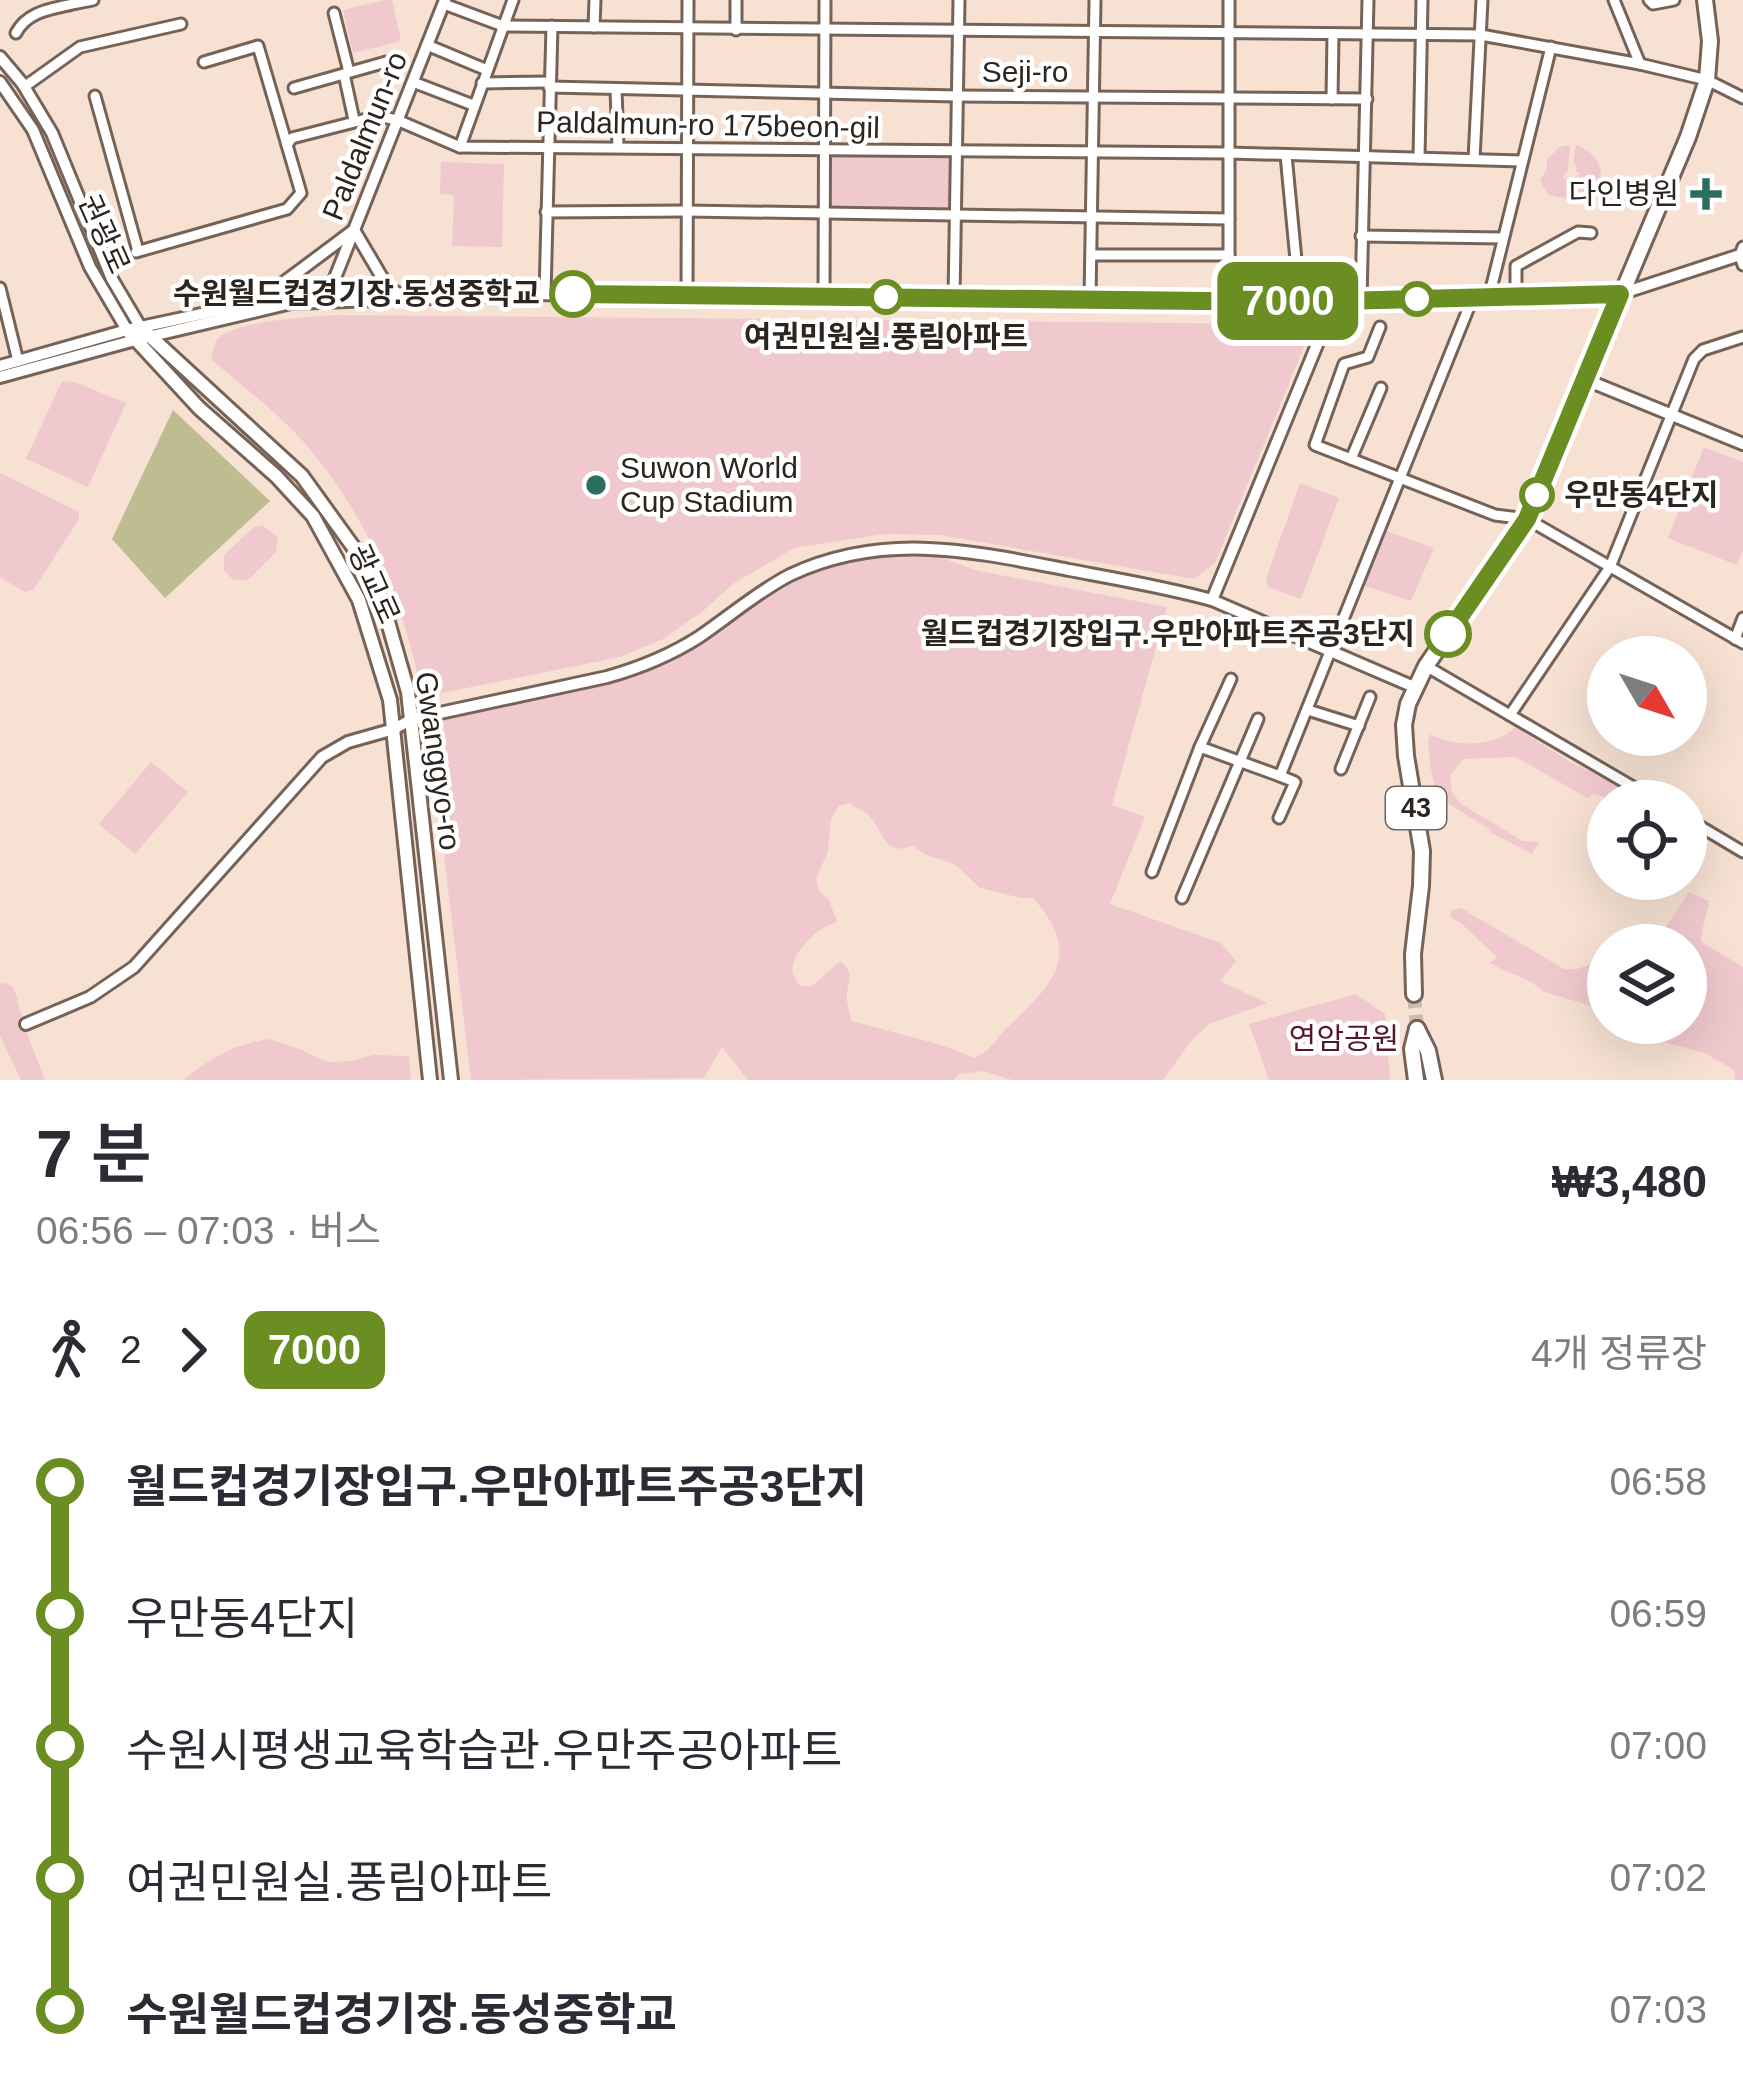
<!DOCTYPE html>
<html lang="ko">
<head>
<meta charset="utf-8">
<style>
  body { margin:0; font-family:Helvetica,"Noto Sans KR",sans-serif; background:#f2f2f3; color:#2b2b33; height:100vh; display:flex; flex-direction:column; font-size:45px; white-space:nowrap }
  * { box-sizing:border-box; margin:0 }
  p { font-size:39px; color:#7c7c81 }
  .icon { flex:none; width:66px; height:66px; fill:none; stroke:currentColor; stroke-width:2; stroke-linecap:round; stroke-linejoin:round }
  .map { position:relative; height:1080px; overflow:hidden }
  .side { display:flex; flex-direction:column; background:#fff; flex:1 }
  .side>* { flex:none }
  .badge { padding:0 24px; border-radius:18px; font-size:42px; line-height:78px }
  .needle { width:78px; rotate:129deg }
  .controls { position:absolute; left:1587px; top:636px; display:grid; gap:24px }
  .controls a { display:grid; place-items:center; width:120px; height:120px; border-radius:50%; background:#fff; box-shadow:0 12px 48px #0002; font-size:60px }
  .map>.badge { position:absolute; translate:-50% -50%; box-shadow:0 0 0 6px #fff }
  .legs { display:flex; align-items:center; gap:18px; height:132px; padding:0 36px; font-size:39px }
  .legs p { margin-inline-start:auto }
  .summary { display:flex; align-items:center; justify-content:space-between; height:204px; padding:0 36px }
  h1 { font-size:66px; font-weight:600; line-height:90px }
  ul { padding:0 36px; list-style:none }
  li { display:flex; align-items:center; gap:42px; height:132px; font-size:45px }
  li i { display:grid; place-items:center; width:18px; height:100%; margin:0 15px; background:currentColor }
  li i::after { content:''; width:30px; height:30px; margin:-15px; border:9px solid; border-radius:50%; background:#fff }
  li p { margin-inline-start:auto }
  li:first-child i { background:linear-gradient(#0000 50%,currentColor 0) }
  li:last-child i { background:linear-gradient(currentColor 50%,#0000 0) }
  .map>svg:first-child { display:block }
</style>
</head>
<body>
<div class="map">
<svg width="1743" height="1080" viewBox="0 0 1743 1080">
  <rect width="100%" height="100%" fill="#f6e1d2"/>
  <g fill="#efc9ce" fill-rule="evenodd">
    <polygon points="385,0 392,0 401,41 353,53 343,10"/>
    <polygon points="1570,145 1568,170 1563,177 1569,182 1570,199 1548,195 1540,180 1547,169 1547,159 1560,147"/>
    <path d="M1576,145C1609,157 1609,191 1577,203L1574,184L1579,180L1574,177L1580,174L1575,170L1577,167L1573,163Z"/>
    <polygon points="829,155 951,156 950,210 828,208"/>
    <polygon points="441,162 504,164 502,247 452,246 454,195 440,194"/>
    <path d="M338,315L1295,324L1309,335L1215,563L1194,579L940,535L886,534L851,539L794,548L733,584L703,611L663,639L620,657L422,697C406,606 368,518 308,447C280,414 243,387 211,359C212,355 214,344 216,341C229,321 314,316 338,315Z"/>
    <polygon points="62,381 75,382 126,403 88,487 26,459"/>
    <polygon points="1704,447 1743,462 1743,550 1737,565 1668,538"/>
    <polygon points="0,473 79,512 79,519 33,590 25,592 0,577"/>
    <polygon points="1300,483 1339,498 1301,599 1268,587 1266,579"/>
    <polygon points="262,525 278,537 276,552 248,580 234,580 224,571 224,555 253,528"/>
    <polygon points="1381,529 1434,548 1411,601 1360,584"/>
    <path d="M894,555L939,557L979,571L1167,607L1112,805L1145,817L1110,904L1221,943L1236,961L1220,981L1267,1003L1209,1024L1191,1041L1163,1080H1012L984,1071L959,1074L954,1080H748L722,1047L704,1078L471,1080L430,738L435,724L445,716L613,684L673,662L759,597L793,577L849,558ZM850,803C856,808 863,810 868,815C885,830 881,857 913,846L925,854L956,865L980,888L1021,898H1033C1084,955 1053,984 1009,1026C996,1038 991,1051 975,1058L941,1045L852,1021C849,1011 846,1003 847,993C849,977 854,971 840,961L811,987L799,985C795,977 791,974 793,965C797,947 820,926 837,922L829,900L819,891L816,879L828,851L831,819L839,806Z"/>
    <path d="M1515,727L1570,762L1611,781L1624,792L1644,801H1608V810L1603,796L1593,794L1587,798L1516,757L1463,759L1450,776L1452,792L1461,804L1523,841L1539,842L1532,854L1490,832L1488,828C1438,796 1433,804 1428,740L1431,734C1452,748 1498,747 1515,727Z"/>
    <polygon points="151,762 188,792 135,854 99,824"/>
    <path d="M1689,892L1709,901C1708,915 1701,927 1701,942L1743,967V1080H1735L1734,1070L1705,1053L1659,1041L1655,1027H1629L1619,1023H1686V945H1654Z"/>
    <polygon points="1461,908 1564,969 1577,969 1600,961 1608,964 1608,1017 1588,1005 1545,992 1529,981 1489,963 1497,957 1461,923 1451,918 1451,911"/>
    <polygon points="6,983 14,988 26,1031 45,1080 21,1080 0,1036 0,984"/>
    <polygon points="1356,994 1385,1014 1390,1080 1269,1080 1249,1024"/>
    <path d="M270,1039L302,1050L327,1062L351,1061L373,1055L409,1056L411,1080H183C209,1059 236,1043 270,1039Z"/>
  </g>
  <polygon fill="#bfbc92" points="173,410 270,501 165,598 112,539"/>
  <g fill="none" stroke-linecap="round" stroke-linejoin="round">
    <polyline stroke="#cebbae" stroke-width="14" stroke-dasharray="14 7" stroke-linecap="butt" points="1414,994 1417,1029"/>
    <defs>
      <g id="minor">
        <polyline points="76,0 77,3 93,0"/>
        <polyline points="1614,0 1640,64"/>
        <polyline points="1649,0 1653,4 1674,0"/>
        <polyline points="444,4 503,26 1481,35 1640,64 1707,80 1743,98"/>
        <polyline points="334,13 349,72"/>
        <polyline points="594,27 595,0"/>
        <polyline points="736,30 736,0"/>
        <path d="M16,33C28,10 54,9 77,3"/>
        <polyline points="427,45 487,70"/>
        <polyline points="204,62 258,46 287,145"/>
        <polyline points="344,74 354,120"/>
        <polyline points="413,82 473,105"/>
        <polyline points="482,83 549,82"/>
        <polyline points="24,87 80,47 181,24"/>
        <polyline points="549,87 957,96 1367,99"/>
        <polyline points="294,88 386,62"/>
        <polyline points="616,89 618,147"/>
        <polyline points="95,96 138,251"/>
        <polyline points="1332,99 1333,34"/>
        <polyline points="460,147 513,0"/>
        <polyline points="1286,155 1300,302"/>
        <polyline points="1419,158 1422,0"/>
        <polyline points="1474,159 1482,0"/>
        <polyline points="546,212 687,211 1229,219"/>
        <polyline points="1361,236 1503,238"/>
        <polyline points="1743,247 1740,255 1743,265"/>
        <polyline points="136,252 287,209 301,193 287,145 292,138 378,116 397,120 460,147 1229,153 1522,161"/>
        <polyline points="1092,255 1229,255"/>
        <polyline points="0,288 18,361"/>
        <polyline points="545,294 552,26"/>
        <polyline points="687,296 688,0"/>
        <polyline points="1516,296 1516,266 1578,232 1591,233"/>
        <polyline points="824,297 825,0"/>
        <polyline points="1489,297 1551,47"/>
        <polyline points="954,298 959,0"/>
        <polyline points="1090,299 1095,0"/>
        <polyline points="1229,300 1229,0"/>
        <polyline points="1361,300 1368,0"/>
        <polyline points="1380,327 1368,357 1344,364 1315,445 1495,515 1527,519 1743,643"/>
        <polyline points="1351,459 1381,388"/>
        <polyline points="1735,639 1743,618"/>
        <polyline points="1426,666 1657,801"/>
        <polyline points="1308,710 1359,726"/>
        <polyline points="1510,715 1610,567 1694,359 1703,350 1743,337"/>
        <polyline points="1200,747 1280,776"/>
        <polyline points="1341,769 1370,697"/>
        <polyline points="1279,818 1295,782 1280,776 1473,297"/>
        <polyline points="1686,818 1743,852"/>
        <polyline points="1152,872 1200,747 1231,679"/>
        <polyline points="1182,898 1258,719"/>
      </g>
      <g id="tertiary">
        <polyline points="0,57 22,83 52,133 112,279 141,328"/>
        <polyline points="0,82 33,130 90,267 127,330"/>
        <polyline points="329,293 445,0"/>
        <polyline points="263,298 354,230 390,291"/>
        <polyline points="0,366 127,330 290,295 330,290 396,292"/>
        <polyline points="0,377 135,340 291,303 545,294 1300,302 1620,294 1743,254"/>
        <polyline points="1584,379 1743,444"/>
        <polyline points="1212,600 1335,301"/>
        <path d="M26,1024L90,997L134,967L322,757L348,742L394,729L412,719L607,677C639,668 671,655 699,637C730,616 757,592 790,575C884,531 972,551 1069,570C1117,579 1165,587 1212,600L1414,687"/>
      </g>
      <g id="secondary">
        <polyline points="141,328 302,476 359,555 382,601 408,692 451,1080"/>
        <polyline points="127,330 199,408 276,476 313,516 359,600 390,700 430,1080"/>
      </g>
      <g id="primary">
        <polyline points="1414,994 1413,954 1421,886 1422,851 1406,756 1404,725 1408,704 1426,666 1527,519 1688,137 1707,80 1710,41 1705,0"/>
        <polyline points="1417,1029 1428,1051 1434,1080"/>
        <polyline points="1416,1080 1412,1049 1417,1029"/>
      </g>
    </defs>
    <use href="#minor" stroke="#766357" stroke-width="15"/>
    <use href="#tertiary" stroke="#766357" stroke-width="16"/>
    <use href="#secondary" stroke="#766357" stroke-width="18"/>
    <use href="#primary" stroke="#766357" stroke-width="20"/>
    <use href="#minor" stroke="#fff" stroke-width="9"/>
    <use href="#tertiary" stroke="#fff" stroke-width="10"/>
    <use href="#secondary" stroke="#fff" stroke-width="12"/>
    <use href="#primary" stroke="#fff" stroke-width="14"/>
  </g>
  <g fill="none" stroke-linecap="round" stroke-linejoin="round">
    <defs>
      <polyline id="line-1" points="573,294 1300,302 1620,294 1527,519 1448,634"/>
    </defs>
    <use href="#line-1" stroke="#fff" stroke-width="27"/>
    <use href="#line-1" stroke="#6b8e23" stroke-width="18"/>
  </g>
  <g fill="#2c6e5f" stroke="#fff" stroke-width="4.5">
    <path d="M1700 176h12v12h12v12h-12v12h-12v-12h-12v-12h12z"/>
    <circle cx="596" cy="485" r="12"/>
  </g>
  <g fill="#fff" stroke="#6b8e23" stroke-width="6">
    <circle cx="573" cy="294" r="21"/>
    <circle cx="886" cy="297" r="15"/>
    <circle cx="1417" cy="299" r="15"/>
    <circle cx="1537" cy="495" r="15"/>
    <circle cx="1448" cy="634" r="21"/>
  </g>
  <g text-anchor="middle" stroke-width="9" stroke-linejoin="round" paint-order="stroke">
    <rect fill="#fff" stroke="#6b6662" stroke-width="3" x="1386" y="787" width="60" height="42" rx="9"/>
    <g font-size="27" font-weight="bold" fill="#2c241f">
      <text x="1416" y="817">43</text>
    </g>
    <g font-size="30" fill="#2c241f" stroke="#fff">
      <text x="1025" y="82">Seji-ro</text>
      <text transform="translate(708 125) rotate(1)" y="10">Paldalmun-ro 175beon-gil</text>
      <text transform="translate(365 136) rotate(-68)" y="10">Paldalmun-ro</text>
      <text transform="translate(104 234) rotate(66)" y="10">권광로</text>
      <text transform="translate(374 584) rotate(66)" y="10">광교로</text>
      <text transform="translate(438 761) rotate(82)" y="10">Gwanggyo-ro</text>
    </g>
    <g font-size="30" fill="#2c241f" stroke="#fff" text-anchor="end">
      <text x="1679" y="204">다인병원</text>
      <text x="620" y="478" text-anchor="start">Suwon World<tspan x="620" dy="34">Cup Stadium</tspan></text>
    </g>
    <g font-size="30" font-weight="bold" fill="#2c241f" stroke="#fff" text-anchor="end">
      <text x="540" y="304">수원월드컵경기장.동성중학교</text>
      <text x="886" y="347" text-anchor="middle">여권민원실.풍림아파트</text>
      <text x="1564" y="505" text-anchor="start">우만동4단지</text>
      <text x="1415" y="644">월드컵경기장입구.우만아파트주공3단지</text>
    </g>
    <g font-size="30" fill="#531927" stroke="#fff">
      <text x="1344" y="1049">연암공원</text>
    </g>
  </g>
</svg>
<div class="controls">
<a><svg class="needle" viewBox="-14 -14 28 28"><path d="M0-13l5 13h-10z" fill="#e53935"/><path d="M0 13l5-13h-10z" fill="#7c7c81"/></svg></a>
<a><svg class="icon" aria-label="locate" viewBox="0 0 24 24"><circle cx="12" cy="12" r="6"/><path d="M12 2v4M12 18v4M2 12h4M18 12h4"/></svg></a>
<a><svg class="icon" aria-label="layers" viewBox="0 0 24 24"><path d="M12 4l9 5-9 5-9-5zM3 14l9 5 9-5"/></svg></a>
</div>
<b class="badge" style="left:1288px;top:301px;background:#6b8e23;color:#fff">7000</b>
</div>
<section class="side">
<div class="summary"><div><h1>7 분</h1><p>06:56 – 07:03 · 버스</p></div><b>₩3,480</b></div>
<div class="legs"><svg class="icon" aria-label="walk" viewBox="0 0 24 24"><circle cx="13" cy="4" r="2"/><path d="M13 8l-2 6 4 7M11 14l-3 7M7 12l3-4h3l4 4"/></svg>2<svg class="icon" aria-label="forward" viewBox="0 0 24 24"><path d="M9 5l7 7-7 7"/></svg><b class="badge" style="background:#6b8e23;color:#fff">7000</b><p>4개 정류장</p></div>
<ul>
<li><i style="color:#6b8e23"></i><b>월드컵경기장입구.우만아파트주공3단지</b><p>06:58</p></li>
<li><i style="color:#6b8e23"></i><span>우만동4단지</span><p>06:59</p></li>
<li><i style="color:#6b8e23"></i><span>수원시평생교육학습관.우만주공아파트</span><p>07:00</p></li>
<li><i style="color:#6b8e23"></i><span>여권민원실.풍림아파트</span><p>07:02</p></li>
<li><i style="color:#6b8e23"></i><b>수원월드컵경기장.동성중학교</b><p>07:03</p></li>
</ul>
</section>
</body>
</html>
